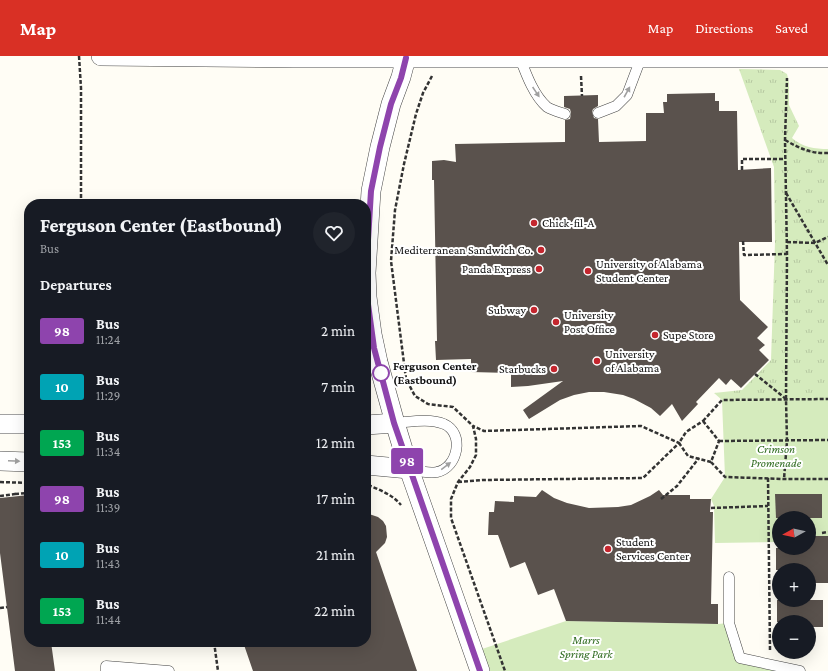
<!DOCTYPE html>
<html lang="en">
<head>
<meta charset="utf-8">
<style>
  body { margin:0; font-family:"Crimson Pro",serif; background:#20242c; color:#f1f3f6; height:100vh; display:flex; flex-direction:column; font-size:15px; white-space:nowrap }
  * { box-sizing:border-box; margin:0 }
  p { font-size:13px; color:#9ea1a6 }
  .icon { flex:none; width:22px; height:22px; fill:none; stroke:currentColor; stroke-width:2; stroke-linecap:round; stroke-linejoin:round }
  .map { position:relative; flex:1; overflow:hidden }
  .panel { position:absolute; left:24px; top:143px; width:347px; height:448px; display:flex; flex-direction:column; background:#171b24; border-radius:16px; box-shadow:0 4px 16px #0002 }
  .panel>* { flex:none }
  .badge { padding:0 8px; border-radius:3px; font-size:14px; line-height:26px }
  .needle { width:26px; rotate:262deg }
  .fabs { position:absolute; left:772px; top:455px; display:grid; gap:8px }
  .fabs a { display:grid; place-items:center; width:44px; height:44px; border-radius:50%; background:#171b24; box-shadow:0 4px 16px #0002; font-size:20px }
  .map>.badge { position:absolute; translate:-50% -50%; box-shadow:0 0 0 2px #fff }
  h2 { padding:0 16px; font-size:15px; line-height:36px }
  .round { display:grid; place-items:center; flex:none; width:42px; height:42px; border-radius:21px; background:#20242c }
  .summary { display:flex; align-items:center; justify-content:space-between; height:68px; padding:0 16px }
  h1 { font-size:19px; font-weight:800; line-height:30px }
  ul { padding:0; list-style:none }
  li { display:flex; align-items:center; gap:12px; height:56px; padding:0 16px }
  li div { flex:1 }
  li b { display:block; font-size:15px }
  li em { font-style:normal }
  li .badge { min-width:44px; font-weight:700; text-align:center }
  header { display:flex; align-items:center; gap:24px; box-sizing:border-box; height:56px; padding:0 20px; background:#d93025; color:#fff }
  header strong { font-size:19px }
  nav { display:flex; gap:22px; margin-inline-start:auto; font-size:14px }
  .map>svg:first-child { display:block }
</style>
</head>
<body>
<header>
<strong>Map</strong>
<nav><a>Map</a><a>Directions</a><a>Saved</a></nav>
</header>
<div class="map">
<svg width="828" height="615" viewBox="0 0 828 615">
  <defs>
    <pattern id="grass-tufts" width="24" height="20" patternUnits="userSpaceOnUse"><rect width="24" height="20" fill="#d5ebbd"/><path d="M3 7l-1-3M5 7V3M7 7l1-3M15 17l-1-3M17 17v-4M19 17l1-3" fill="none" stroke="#b6c8a1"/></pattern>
  </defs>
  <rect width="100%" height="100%" fill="#fffdf5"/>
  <path fill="url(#grass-tufts)" d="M739,13L780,14L787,18L789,27V49L799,70L792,82C802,91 815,93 828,93V343L722,344L714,337L742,334L771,304L775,186L774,111Z"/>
  <g fill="#d5ebbd">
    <polygon points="828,343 828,485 809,485 809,462 779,462 779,486 715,487 714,450 711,443 725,421 722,344"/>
    <polygon points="566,565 718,568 729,567 740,602 800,615 480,615 473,596"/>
  </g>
  <g fill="#5a524d">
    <polygon points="715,37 715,45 719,45 719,55 737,55 738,114 771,112 772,186 739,186 740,244 768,271 757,282 765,289 759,294 769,304 741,332 731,323 726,329 719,322 696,346 698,348 682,365 672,348 660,360 651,352 634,343 623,339 604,336 589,336 574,339 560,344 529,363 523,354 563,325 528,330 511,331 511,317 471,316 471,303 436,304 435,285 437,285 434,124 432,124 432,105 444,104 456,106 455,88 565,86 565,64 570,63 571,57 570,53 564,51 564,40 598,39 598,50 593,53 592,56 594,62 598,63 599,86 646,85 646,57 664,57 663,46 667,46 667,38"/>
    <polygon points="542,434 554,442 567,447 589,452 618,451 631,449 650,440 659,434 663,439 690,439 690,443 711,443 710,456 713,456 711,548 718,548 718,568 566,565 554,533 538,539 525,506 510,512 498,479 488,479 489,456 494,456 495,445 514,446 514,440 536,441"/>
    <polygon points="775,438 822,438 822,462 776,462"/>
    <polygon points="29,439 29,586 51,586 55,615 15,615 0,497 0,442"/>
    <polygon points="366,457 378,461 383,465 386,470 387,481 385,487 376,496 417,615 253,615 243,586 366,586"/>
    <polygon points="809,480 828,480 828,527 809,527 809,514 776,514 776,492 809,492"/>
    <polygon points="777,544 823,544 823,571 809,571 809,566 777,566"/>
  </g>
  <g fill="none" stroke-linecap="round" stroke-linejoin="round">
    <defs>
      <g id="service">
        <path d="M520,2C526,18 534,40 547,51C552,54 559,56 565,58"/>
        <polyline points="598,57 616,50 627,39 641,2"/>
        <path d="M395,367C410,366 429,362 444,368C465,377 458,412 437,416C429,418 418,415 409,413"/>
        <polyline points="729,521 729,567 740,602 800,615"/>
        <polyline points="106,615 106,610 169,615"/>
      </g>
      <g id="minor">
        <polyline points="101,0 293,2 828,2"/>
        <polyline points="406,2 401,21 391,48 380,91 371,135 366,217 367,241 372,278 378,306 395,367 409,413 480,615"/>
        <polyline points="0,368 29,368"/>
        <polyline points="366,369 395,367"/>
        <polyline points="0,405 29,406"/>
        <polyline points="366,409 409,413"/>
      </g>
    </defs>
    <use href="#service" stroke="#444" stroke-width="11"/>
    <use href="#minor" stroke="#444" stroke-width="20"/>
    <g stroke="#333" stroke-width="2.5" stroke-dasharray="4 2" stroke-linecap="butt">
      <polyline points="79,0 81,32 81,148"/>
      <polyline points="432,20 423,37 416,58 404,108 395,154 391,205 406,323 415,340 428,348 453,351 473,370 476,383 476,399 470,411 458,426 451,443 451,462 505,615"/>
      <polyline points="581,20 582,40"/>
      <path d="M785,84C799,92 811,98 828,97"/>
      <polyline points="742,114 742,103 785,103"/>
      <polyline points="786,137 828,209"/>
      <polyline points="743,185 744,199 787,198"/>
      <polyline points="787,186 815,187 828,181"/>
      <polyline points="755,318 786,343 787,385 784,423"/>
      <polyline points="786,343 787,198 785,84 787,22"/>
      <polyline points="703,365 722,344 828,343"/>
      <polygon points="703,365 719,385 711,406 688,400 679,387 686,376"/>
      <polyline points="719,385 828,384"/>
      <polyline points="711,406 725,421 784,423 828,423"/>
      <polyline points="768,422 770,594"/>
      <polyline points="0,426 29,427"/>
      <polyline points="458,426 482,424 643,422 679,387 641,370 484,375 473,370"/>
      <path d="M368,429C380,434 393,439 401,449"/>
      <polyline points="15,438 29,437"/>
      <polyline points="0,440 15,438 15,440"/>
      <polyline points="661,443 677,430 699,402"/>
      <polyline points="711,452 768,450"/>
      <polyline points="822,477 828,476"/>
      <polyline points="0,552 7,551"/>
      <polyline points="214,586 218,615"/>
    </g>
    <use href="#service" stroke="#fff" stroke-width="10"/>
    <use href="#minor" stroke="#fff" stroke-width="19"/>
  </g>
  <defs><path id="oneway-solid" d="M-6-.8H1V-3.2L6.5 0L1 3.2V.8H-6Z"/></defs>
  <g fill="#a0a0a0">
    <use href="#oneway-solid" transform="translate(536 36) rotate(56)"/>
    <use href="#oneway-solid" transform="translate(627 36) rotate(-61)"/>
    <use href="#oneway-solid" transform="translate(14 405) rotate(2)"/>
    <use href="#oneway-solid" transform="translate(446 410) rotate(-37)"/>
  </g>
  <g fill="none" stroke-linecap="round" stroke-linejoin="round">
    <defs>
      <polyline id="line" points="406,2 401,22 391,48 380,91 371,135 366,217 367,241 374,292 394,367 480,615"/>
    </defs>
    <use href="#line" stroke="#fff" stroke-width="9"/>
    <use href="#line" stroke="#8e44ad" stroke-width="6"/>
  </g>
  <g fill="#c4262e" stroke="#fff" stroke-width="1.5">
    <circle cx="534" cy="167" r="4"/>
    <circle cx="541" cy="194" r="4"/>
    <circle cx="539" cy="213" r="4"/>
    <circle cx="588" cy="215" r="4"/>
    <circle cx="534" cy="254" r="4"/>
    <circle cx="556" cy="266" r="4"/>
    <circle cx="655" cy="279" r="4"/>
    <circle cx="597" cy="305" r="4"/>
    <circle cx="554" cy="313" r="4"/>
    <circle cx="608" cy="493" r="4"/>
  </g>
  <circle fill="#fff" stroke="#8e44ad" stroke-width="2" cx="381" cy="317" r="8"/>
  <g text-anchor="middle" stroke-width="4" stroke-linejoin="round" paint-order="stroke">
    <g font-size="12" fill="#111" stroke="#fff" text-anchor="start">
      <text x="542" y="171">Chick-fil-A</text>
      <text x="533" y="198" text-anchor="end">Mediterranean Sandwich Co.</text>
      <text x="596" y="212">University of Alabama<tspan x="596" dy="14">Student Center</tspan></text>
      <text x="531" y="217" text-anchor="end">Panda Express</text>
      <text x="526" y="258" text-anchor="end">Subway</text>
      <text x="564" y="263">University<tspan x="564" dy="14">Post Office</tspan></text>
      <text x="663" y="283">Supe Store</text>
      <text x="605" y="302">University<tspan x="605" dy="14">of Alabama</tspan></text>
      <text x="546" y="317" text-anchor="end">Starbucks</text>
      <text x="616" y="490">Student<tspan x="616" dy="14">Services Center</tspan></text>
    </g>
    <g font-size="12" font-weight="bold" fill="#111" stroke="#fff" text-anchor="start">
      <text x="393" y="314">Ferguson Center<tspan x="393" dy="14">(Eastbound)</tspan></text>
    </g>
    <g font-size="12" font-style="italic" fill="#2f6b1f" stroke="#fff">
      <text x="776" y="397">Crimson<tspan x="776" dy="14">Promenade</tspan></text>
      <text x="586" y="588">Marrs<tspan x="586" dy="14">Spring Park</tspan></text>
    </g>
  </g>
</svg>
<div class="fabs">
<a><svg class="needle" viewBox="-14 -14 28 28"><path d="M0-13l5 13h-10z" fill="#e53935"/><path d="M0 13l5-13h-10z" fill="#9ea1a6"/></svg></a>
<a>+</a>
<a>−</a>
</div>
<b class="badge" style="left:407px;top:405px;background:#8e44ad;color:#fff">98</b>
<section class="panel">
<div class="summary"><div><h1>Ferguson Center (Eastbound)</h1><p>Bus</p></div><a class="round"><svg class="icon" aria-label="heart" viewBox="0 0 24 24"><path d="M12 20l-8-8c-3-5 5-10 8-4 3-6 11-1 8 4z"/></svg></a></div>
<h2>Departures</h2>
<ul>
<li><span class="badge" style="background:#8e44ad;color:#fff">98</span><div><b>Bus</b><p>11:24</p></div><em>2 min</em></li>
<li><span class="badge" style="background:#00a3b4;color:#fff">10</span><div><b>Bus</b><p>11:29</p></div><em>7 min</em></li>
<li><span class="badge" style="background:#00a651;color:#fff">153</span><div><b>Bus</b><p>11:34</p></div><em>12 min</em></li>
<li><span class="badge" style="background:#8e44ad;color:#fff">98</span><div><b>Bus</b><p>11:39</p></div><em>17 min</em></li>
<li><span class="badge" style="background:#00a3b4;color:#fff">10</span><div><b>Bus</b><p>11:43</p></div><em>21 min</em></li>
<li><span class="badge" style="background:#00a651;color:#fff">153</span><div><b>Bus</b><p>11:44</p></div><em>22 min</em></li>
</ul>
</section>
</div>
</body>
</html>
